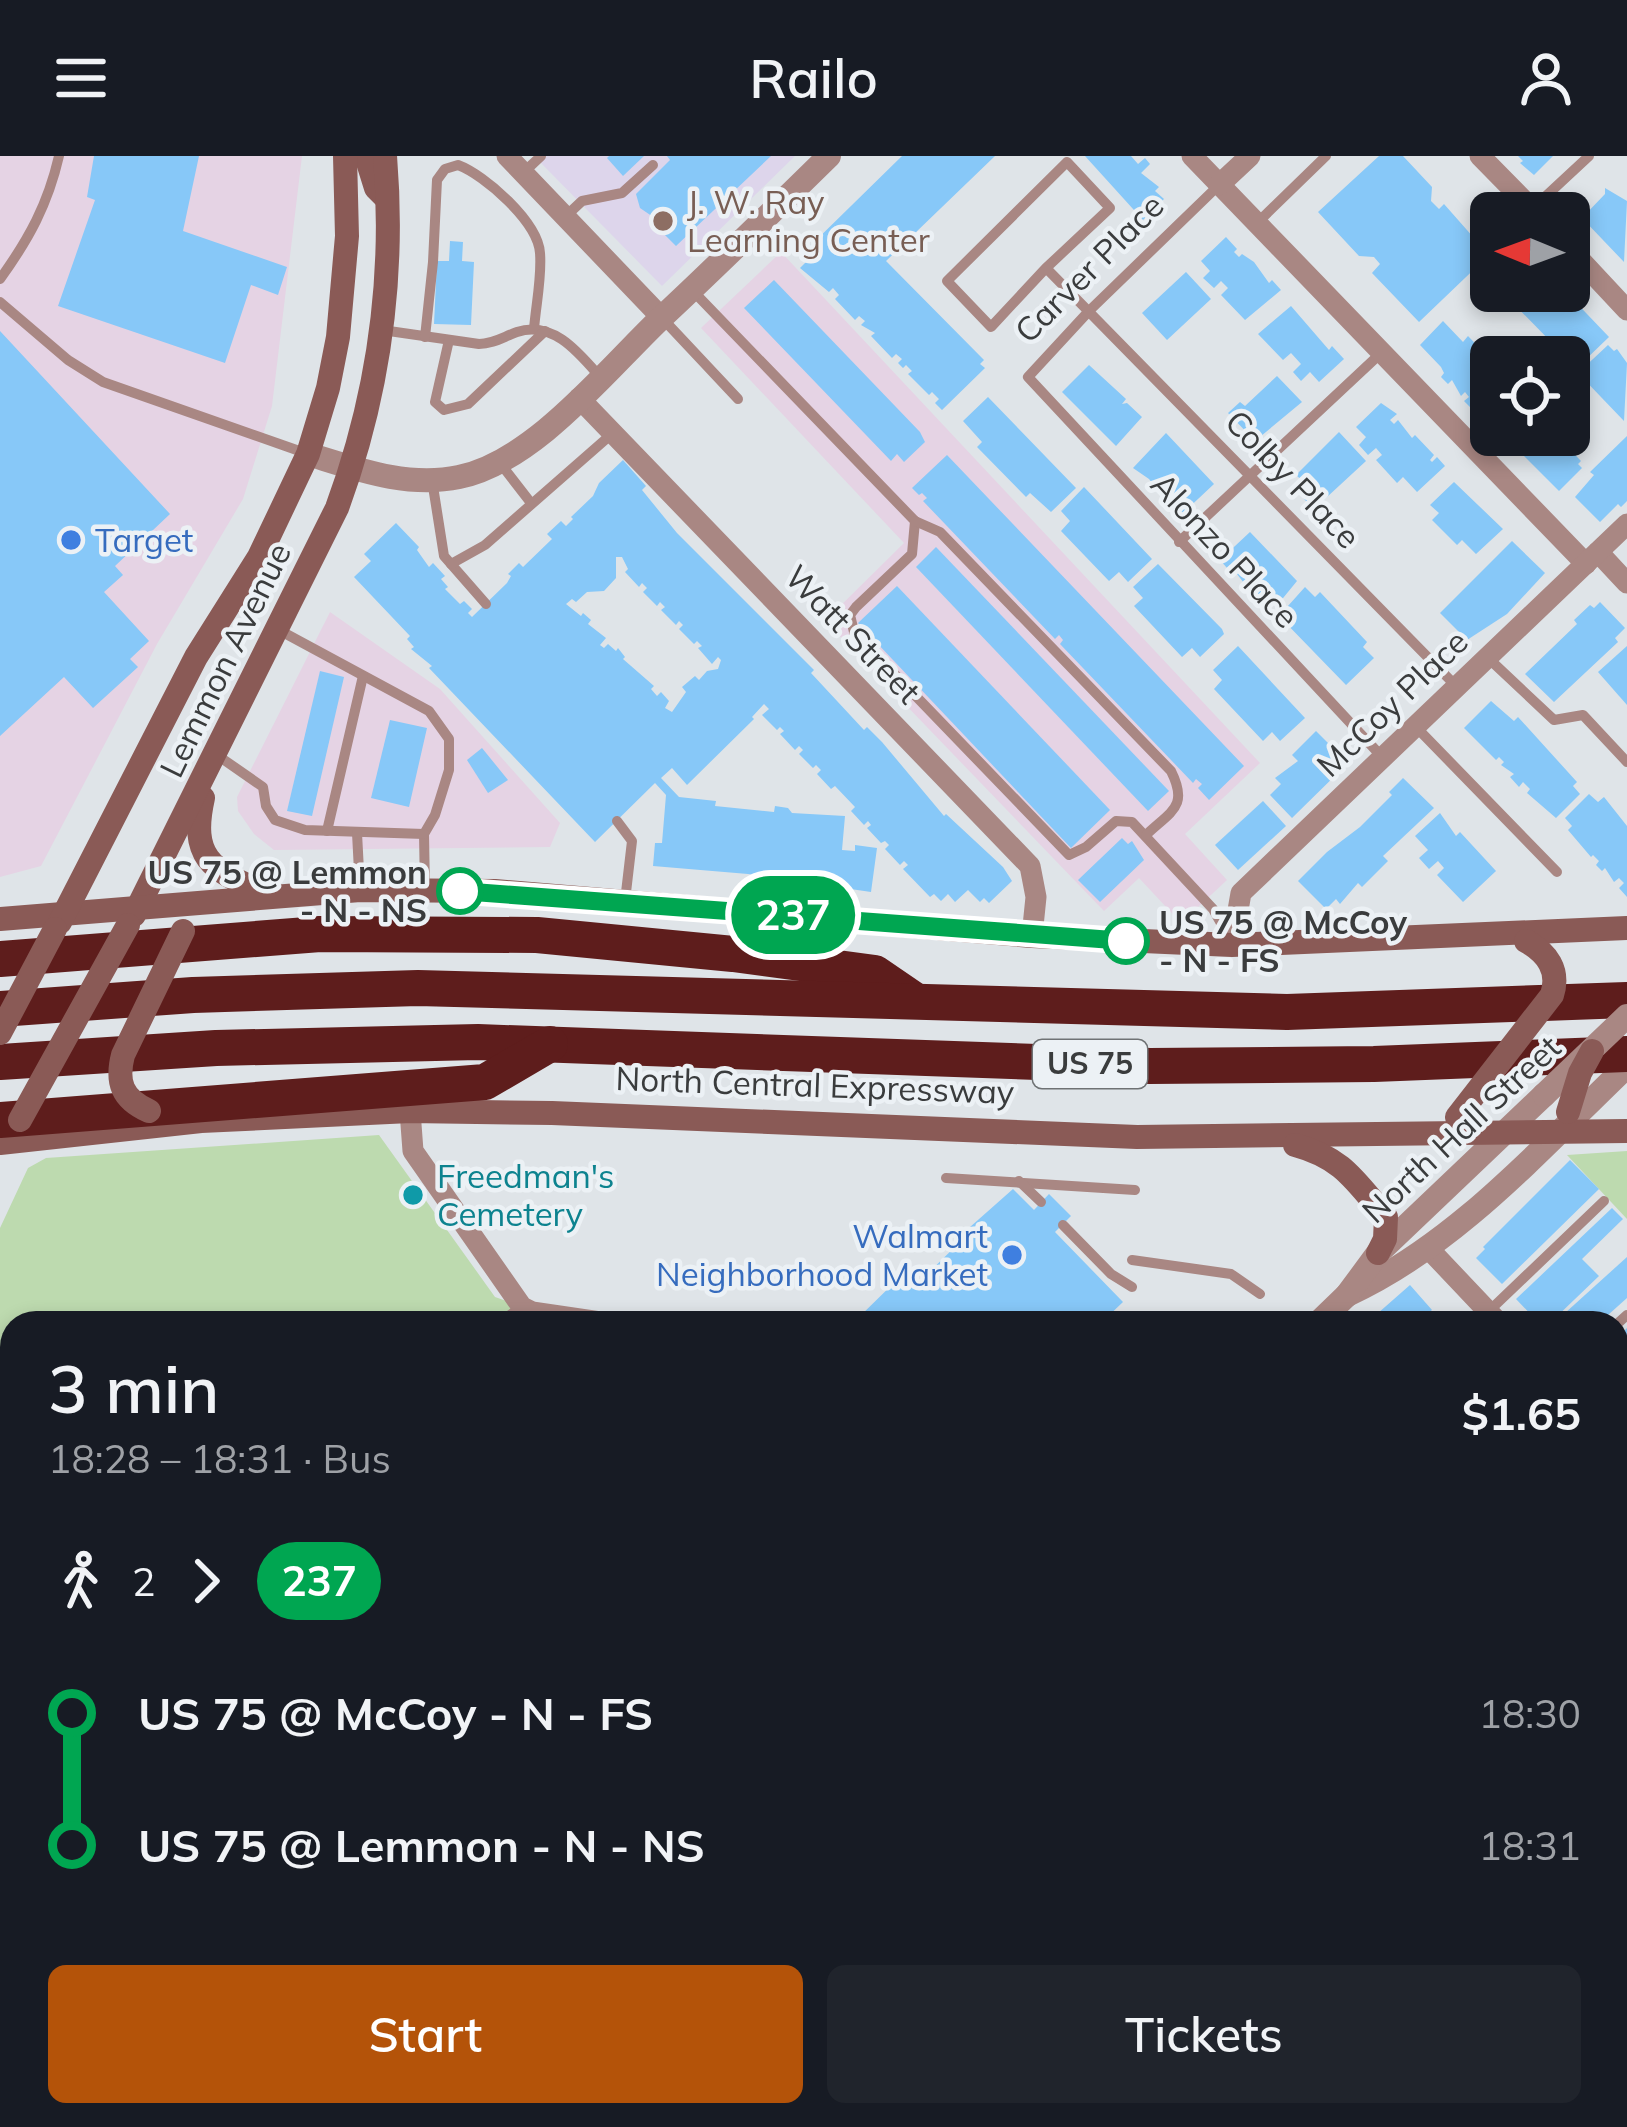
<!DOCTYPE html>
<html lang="en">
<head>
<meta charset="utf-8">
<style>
  body { margin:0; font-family:Mulish,sans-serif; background:#20242c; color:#f1f3f6; height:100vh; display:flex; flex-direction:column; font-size:45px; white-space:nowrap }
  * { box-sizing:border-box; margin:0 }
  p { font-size:39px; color:#9ea1a6 }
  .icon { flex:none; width:66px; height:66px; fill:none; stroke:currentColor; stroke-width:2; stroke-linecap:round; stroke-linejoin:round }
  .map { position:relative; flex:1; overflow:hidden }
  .side { position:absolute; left:0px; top:1155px; width:1629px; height:816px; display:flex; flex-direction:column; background:#171b24; border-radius:36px 36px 0 0; box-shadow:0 6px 18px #0003 }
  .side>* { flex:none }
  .badge { padding:0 24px; border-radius:39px; font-size:42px; line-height:78px }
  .needle { width:78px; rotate:271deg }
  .buttons { position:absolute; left:1470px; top:36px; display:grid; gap:24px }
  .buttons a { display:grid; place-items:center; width:120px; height:120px; border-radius:18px; background:#171b24; box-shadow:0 6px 18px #0003; font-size:60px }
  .map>.badge { position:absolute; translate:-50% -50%; box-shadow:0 0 0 6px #fff }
  .legs { display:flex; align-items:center; gap:18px; height:132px; padding:0 48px; font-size:39px }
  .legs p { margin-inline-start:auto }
  .summary { display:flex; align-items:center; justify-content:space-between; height:204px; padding:0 48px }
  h1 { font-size:66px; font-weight:600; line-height:90px }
  .action { display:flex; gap:24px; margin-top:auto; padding:24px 48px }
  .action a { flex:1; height:138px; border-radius:18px; background:#b45309; color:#fff; font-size:48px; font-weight:600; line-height:138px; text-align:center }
  .action a+a { background:#20242c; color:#f1f3f6 }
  ul { padding:0 48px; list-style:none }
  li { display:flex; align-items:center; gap:42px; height:132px; font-size:45px }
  li i { display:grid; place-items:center; width:18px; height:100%; margin:0 15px; background:currentColor }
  li i::after { content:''; width:30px; height:30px; margin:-15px; border:9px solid; border-radius:50%; background:#171b24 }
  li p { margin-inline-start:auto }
  li:first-child i { background:linear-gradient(#0000 50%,currentColor 0) }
  li:last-child i { background:linear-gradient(currentColor 50%,#0000 0) }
  header { display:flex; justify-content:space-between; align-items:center; height:156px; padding:0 48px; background:#171b24; font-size:54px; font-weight:600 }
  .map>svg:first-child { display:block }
</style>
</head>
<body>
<header><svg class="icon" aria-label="menu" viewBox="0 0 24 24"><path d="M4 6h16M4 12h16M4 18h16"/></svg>Railo<svg class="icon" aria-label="person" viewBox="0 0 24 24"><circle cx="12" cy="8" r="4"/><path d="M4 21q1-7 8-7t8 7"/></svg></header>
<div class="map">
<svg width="1627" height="1971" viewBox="0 0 1627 1971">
  <rect width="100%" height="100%" fill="#dfe4e8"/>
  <g fill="#e5d3e4">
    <polygon points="0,0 302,0 272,250 243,343 157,488 41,710 0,721"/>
    <polygon points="781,96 1260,607 1185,678 1227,724 1181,767 1139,722 1104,755 825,465 904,387 701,172"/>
    <polygon points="330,456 440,533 560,667 550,691 274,694 254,678 238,655 237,641"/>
  </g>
  <polygon fill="#ddd5eb" points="534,0 795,0 662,130"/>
  <g fill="#bddaaf">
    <polygon points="379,979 495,1141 570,1167 12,1167 12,1759 0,1748 0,1072 28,1012 46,1002"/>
    <polygon points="1627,995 1627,1063 1567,999"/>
    <polygon points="509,1959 1221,1959 1232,1971 496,1971"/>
  </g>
  <g fill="#87c8f8" fill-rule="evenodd">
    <polygon points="94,0 199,0 183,75 287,111 278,139 251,129 225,207 58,150 95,44 87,41"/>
    <polygon points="609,0 644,0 623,20 607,2"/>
    <polygon points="667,0 771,0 676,90 663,77 662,67 640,52 636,38 670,4"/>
    <polygon points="902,0 995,0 886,105 984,204 980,208 985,212 942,254 935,247 939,243 932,236 929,239 908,218 912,215 906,209 903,212 898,207 902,203 896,198 892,202 871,180 875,177 861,169 865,165 859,160 855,164 835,143 839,139 833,132 829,136 800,112 808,104 802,98"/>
    <polygon points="1085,0 1131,0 1138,8 1145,2 1150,8 1141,17 1159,31 1155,35 1164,43 1143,64"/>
    <polygon points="1379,0 1403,0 1432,31 1431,45 1439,53 1444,48 1489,99 1419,166 1372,117 1380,108 1374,101 1359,100 1318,56"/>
    <polygon points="1518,0 1553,0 1534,19 1520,7 1523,5"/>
    <polygon points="1605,32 1627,45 1624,106 1582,62 1605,38"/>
    <polygon points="1226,81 1237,93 1234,96 1239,101 1242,98 1254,106 1269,127 1272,124 1281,134 1245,164 1221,139 1228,132 1221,125 1214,132 1203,122 1210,115 1201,105"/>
    <polygon points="450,85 463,86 462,105 474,106 471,169 434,168 437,105 449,105"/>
    <polygon points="1186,116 1211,143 1167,184 1142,157"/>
    <polygon points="774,124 920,276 925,286 904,306 897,298 891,305 744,152"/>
    <polygon points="1511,135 1565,135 1609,181 1582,207 1560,187 1556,191 1508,142"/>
    <polygon points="1291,150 1329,194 1332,190 1344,203 1319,226 1310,216 1301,225 1293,216 1301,208 1291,197 1283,204 1258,178"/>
    <polygon points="1443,165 1463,186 1468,180 1491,204 1491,263 1488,260 1485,264 1477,255 1480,252 1476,247 1471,252 1464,245 1469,241 1465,236 1461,240 1452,224 1448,228 1441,221 1444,217 1441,211 1420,189"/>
    <polygon points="0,175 170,358 115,410 123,419 104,436 149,485 130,503 138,511 93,552 64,521 0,580"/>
    <polygon points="1608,189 1614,195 1617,193 1627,207 1624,265 1578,217"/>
    <polygon points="1089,209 1126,243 1122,248 1127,247 1142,261 1116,290 1062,236"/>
    <polygon points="1277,220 1302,246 1255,285 1228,257 1240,246 1245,250"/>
    <polygon points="988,241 1076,332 1051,356 1030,337 1026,341 977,291 982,286 963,265"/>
    <polygon points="1381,247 1397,258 1390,264 1394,268 1398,264 1412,282 1415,279 1434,299 1430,304 1432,306 1437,301 1445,310 1417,336 1403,321 1397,327 1376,304 1382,299 1376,292 1368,299 1359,289 1366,281 1356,271"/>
    <polygon points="1339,276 1366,305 1314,353 1296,335 1305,327 1296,319"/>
    <polygon points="1166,277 1214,328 1182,358 1177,353 1174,355 1149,323 1133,312"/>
    <polygon points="1517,279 1556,279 1581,305 1578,308 1582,312 1559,335 1510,286"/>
    <polygon points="1627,280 1627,345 1621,351 1618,348 1600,366 1575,341 1594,319 1590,316"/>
    <polygon points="947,299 1244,610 1209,644 1198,632 1202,628 1196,623 1193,627 1060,488 1063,484 1059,479 1055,483 923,345 927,342 922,337 919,339 912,332"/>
    <path d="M623,304L646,330L642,334L677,377L814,514L811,517L864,574L867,571L882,586L944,660L946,658L1003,711L1012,725L989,747L984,742L980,746L968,734L955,746L948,738L941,745L934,738L930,741L903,713L908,709L904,705L900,709L885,693L889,689L885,685L881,687L867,672L871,669L868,665L864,669L851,655L855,651L835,630L831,633L817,618L821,614L816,609L813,612L799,598L803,594L799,590L795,594L780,578L784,575L780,571L777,574L762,559L769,553L764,548L752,561L754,563L687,629L672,612L661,622L679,641L716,645L715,650L774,656L775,650L788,652L792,657L845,660L842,694L855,695V689L877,692L871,736L748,718L653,710L655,687H662L666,639L655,627L595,686L429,512L432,510L411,493L414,491L407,483L410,480L354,421L371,405L364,398L396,367L419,391L417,394L424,404L429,411L433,407L445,420L441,423L448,431L445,433L460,448L464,445L472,453L468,457L472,461L507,427L511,420L508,418L519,407L523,411L552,383L547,378L561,365L566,370L573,363L571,361L593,340L599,327ZM616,401H622L628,413L625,416L639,431L642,427L647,432L643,436L657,450L660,446L665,451L661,454L676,469L679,465L683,469L679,473L694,488L697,485L702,490L698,492L712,508L718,501L721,504L718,513L707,515L699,524L695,520L682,531L686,536L672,556L665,552L669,545L661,536L657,540L651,533L654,530L623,503L625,501L618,492L616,495L608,488L604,492L600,489L606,482L588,468L591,464L583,457L581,460L566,448L572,443L576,446L587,436L604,435L616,422Z"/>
    <polygon points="1454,326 1503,373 1476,398 1462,384 1457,389 1432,364 1439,357 1430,349"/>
    <polygon points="1084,331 1152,403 1128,426 1119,416 1109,425 1061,375 1070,365 1061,355"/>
    <polygon points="1250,376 1297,425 1279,447 1277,445 1270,451 1249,429 1247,431 1230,409 1227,412 1220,404"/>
    <polygon points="1512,385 1545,417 1507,458 1467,484 1440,457"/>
    <polygon points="936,391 1169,635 1148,655 916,411"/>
    <polygon points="1158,408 1222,473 1224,478 1200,501 1192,492 1182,501 1134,450 1143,442 1133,431"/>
    <polygon points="897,430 1110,654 1071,692 858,467"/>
    <polygon points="1305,431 1315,441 1320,436 1367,486 1363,491 1374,502 1346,529 1279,460"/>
    <polygon points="1600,446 1625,472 1615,482 1618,486 1554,546 1525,518 1577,468 1574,464 1590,449 1594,452"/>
    <polygon points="1238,490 1305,562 1280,585 1272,576 1263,585 1214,533 1222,524 1213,514"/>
    <polygon points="1627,490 1627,549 1598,516"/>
    <polygon points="320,515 344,521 312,660 287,655"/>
    <polygon points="1491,545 1514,565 1518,561 1577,626 1573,630 1580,638 1556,662 1527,637 1530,633 1523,626 1519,631 1510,621 1514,618 1501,609 1504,606 1499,601 1496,604 1464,572"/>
    <polygon points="390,564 427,572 409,651 371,642"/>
    <polygon points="1316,575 1348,607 1292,662 1270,639 1281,628 1275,622 1298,605 1292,599"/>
    <polygon points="482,592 508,624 488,637 467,604"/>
    <polygon points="1403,622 1434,652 1383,700 1388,705 1362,731 1358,727 1340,748 1336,743 1326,753 1298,725 1327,696 1360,671 1392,639 1389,636"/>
    <polygon points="1589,638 1598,646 1604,641 1627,670 1627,741 1619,732 1624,727 1619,722 1614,726 1605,712 1602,715 1596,709 1599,705 1593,699 1591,701 1568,674 1572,670 1565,662"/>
    <polygon points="1263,645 1286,670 1238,714 1215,689"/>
    <polygon points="1440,657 1456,680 1460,676 1496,715 1463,746 1437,719 1444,712 1438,705 1429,713 1419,702 1428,694 1415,680"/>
    <polygon points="1122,682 1128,688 1132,685 1144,704 1100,746 1078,724"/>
    <polygon points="1570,1004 1599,1033 1502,1128 1476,1102 1485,1093 1483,1091"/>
    <polygon points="1013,1033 1034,1054 1049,1038 1071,1060 1055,1076 1123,1146 1101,1167 853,1167 905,1116 917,1128 964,1082 961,1079"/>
    <polygon points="1612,1052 1623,1063 1582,1103 1599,1120 1550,1167 1539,1167 1516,1143"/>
    <polygon points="1627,1101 1627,1142 1599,1167 1554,1167"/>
    <polygon points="1410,1129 1432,1154 1416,1167 1361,1167 1367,1162 1369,1165"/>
    <polygon points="1627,1172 1627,1214 1617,1224 1617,1182"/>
    <polygon points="1621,1343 1627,1349 1627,1427 1617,1437 1617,1347"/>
    <polygon points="1627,1456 1627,1518 1617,1508 1617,1466"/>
    <polygon points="1627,1594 1627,1637 1617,1647 1617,1604"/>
    <polygon points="1622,1830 1627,1835 1627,1938 1617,1928 1617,1835"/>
    <polygon points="12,1886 12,1958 0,1970 0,1898"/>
    <polygon points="1627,1939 1627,1971 1594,1971 1606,1959 1617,1959 1617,1949"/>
    <polygon points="62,1959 134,1959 146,1971 74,1971"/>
    <polygon points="221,1959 427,1959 415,1971 232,1971"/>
    <polygon points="1239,1959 1280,1959 1268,1971 1250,1971"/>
    <polygon points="1384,1959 1402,1959 1414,1971 1372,1971"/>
    <polygon points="1429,1959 1514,1959 1525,1971 1441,1971"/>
  </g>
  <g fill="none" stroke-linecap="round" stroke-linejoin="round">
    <g stroke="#a98783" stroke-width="10">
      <polyline points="523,17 541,0"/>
      <polyline points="1219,29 1089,155 1028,221 1384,603"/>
      <polyline points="1532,53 1589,0"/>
      <polyline points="566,60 582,45 622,37 653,9"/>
      <polyline points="1256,68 1326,0"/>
      <polyline points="1046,112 1110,52 1067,6 947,125 991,171 1046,112 1457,531"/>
      <path d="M0,123C29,83 48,48 59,0"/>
      <polyline points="692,134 915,365 912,398 856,451 850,459 854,476 1069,699 1086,691 1116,665 1132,666 1213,753 1231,785"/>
      <polyline points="0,146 68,204 103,226 308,298"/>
      <polyline points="662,162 738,243"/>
      <path d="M382,174L479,188C493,188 503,181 517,176C553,164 579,197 600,221"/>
      <path d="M425,181L433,106L437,24L445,13L458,9C485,19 538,66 540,97C542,121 536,148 534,173"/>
      <polyline points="449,184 435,246 444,254 468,248 545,175"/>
      <polyline points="500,307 531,347"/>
      <polyline points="432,324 444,400 486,448"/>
      <path d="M915,365L940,376L1171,615C1189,651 1171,655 1146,679"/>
      <polyline points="1179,386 1381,197"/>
      <polyline points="451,408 485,389 614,276"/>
      <polyline points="277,473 429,555 449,583 449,614 435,659 424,678 425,734"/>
      <polyline points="1487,501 1554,564 1583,559 1627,606"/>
      <polyline points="1416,571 1557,716"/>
      <polyline points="217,599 263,631 266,650 275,664 305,674 424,678"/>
      <polyline points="617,665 632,685 625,745"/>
      <polyline points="327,675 363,520"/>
      <polyline points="357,677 360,734"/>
      <polyline points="946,1022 1135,1034"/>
      <polyline points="1019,1025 1041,1046"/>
      <polyline points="1063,1069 1111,1118 1132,1131"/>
      <polyline points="1132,1104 1231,1118 1260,1138"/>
      <polyline points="1488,1156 1604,1045"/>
      <polyline points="498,1167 522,1151"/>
      <polyline points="1617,1168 1627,1159"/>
      <polyline points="0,1717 12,1705"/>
      <polyline points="0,1744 12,1732"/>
      <polyline points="546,1971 547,1959"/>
      <polyline points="703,1971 703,1959"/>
      <polyline points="861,1971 861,1959"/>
      <polyline points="1019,1971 1019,1959"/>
      <polyline points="1176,1971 1176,1959"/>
    </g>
    <g stroke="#a98783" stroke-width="21">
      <polyline points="507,0 662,162"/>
      <polyline points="1192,0 1586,408"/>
      <polyline points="1480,0 1536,57"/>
      <polyline points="1219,29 1250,0"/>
      <polyline points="1569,92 1627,154"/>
      <polyline points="579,242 1030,710 1036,741 1032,780"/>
      <polyline points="1598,396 1627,427"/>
      <polyline points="1232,789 1241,737 1627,368"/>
      <polyline points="410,955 413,995 522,1151 532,1156 607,1167"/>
      <polyline points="1428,1092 1499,1167"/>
      <polyline points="1617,1267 1627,1258"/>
      <polyline points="1617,1290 1627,1300"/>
      <polyline points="1617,1691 1627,1681"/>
      <polyline points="1617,1779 1627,1789"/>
      <polyline points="0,1787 12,1799"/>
      <polyline points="173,1959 185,1971"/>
      <polyline points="1323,1971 1336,1959"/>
    </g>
    <g stroke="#a98783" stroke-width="24">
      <path d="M308,298C357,313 407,332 459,321C533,306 605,216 658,165C716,111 773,55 829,0"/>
      <path d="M1347,1139C1456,1089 1541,992 1627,910"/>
      <polyline points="1318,1167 1347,1139 1378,1097 1544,939"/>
      <polyline points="457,1971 469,1959"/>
    </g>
    <g stroke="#8a5a56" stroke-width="24">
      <polyline points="366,0 376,32 387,43"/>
      <path d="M203,642C190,700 210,714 261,735"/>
      <path d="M134,759L337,352C379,238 395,121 385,0"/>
      <polyline points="0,763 360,734 495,735 1032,780 1232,789 1627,772"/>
      <polyline points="60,766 196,501 259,401 308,298 328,232 338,181 347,80 345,0"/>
      <polyline points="0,987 201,965 410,955 552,957 1137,981 1627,975"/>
      <path d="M1295,989C1343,1002 1355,1025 1386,1061L1385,1083L1378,1097"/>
    </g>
    <g stroke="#5e1d1c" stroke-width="36">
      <polyline points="0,803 320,778 537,779 733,798 875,817 916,845"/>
      <polyline points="0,853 193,839 418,832 1287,856 1627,844"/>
      <polyline points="0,906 216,892 478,886 1150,910 1374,908 1627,898"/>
      <polyline points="0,964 485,926 550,888"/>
    </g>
    <polyline stroke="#a98783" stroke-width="24" points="1544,939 1627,860"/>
    <g stroke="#8a5a56" stroke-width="24">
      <polyline points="0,877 55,773"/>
      <path d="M149,955C122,943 116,926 123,899L183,775"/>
      <polyline points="1568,956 1580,917 1592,895"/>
      <path d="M1457,961L1552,839C1560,814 1547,797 1526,785"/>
      <polyline points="20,964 128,769"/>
    </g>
  </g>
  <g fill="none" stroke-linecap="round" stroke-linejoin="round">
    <defs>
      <polyline id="line-1" points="460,735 1126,785"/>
    </defs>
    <use href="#line-1" stroke="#fff" stroke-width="27"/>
    <use href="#line-1" stroke="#00a651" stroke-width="18"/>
  </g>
  <circle fill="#8d6e63" stroke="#ecf1f5" stroke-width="4.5" cx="663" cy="65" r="12"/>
  <g fill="#3f7fe0" stroke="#ecf1f5" stroke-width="4.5">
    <circle cx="71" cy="384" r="12"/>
    <circle cx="1012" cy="1099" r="12"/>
  </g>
  <g fill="#fff" stroke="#00a651" stroke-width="6">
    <circle cx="460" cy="735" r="21"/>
    <circle cx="1126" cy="785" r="21"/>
  </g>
  <circle fill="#0f9aa8" stroke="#ecf1f5" stroke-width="4.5" cx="413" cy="1039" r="12"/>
  <g text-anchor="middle" stroke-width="9" stroke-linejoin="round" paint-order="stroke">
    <rect fill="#ecf1f5" stroke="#6f7274" stroke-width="3" x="1033" y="884" width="114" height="48" rx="9"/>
    <g font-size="30" font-weight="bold" fill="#3a3c3d">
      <text x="1090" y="918">US 75</text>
    </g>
    <g font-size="33" fill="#785e54" stroke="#ecf1f5" text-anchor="start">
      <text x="687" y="58">J. W. Ray<tspan x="687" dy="38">Learning Center</tspan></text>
    </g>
    <g font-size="33" fill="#3a3c3d" stroke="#ecf1f5">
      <text transform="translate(1089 112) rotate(-45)" y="12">Carver Place</text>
      <text transform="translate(1293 323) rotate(46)" y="12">Colby Place</text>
      <text transform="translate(1225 394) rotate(47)" y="12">Alonzo Place</text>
      <text transform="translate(853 478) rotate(46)" y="12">Watt Street</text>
      <text transform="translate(225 504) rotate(-64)" y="12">Lemmon Avenue</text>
      <text transform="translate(1392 547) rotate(-44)" y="12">McCoy Place</text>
      <text transform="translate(815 929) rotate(2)" y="12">North Central Expressway</text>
      <text transform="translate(1461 973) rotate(-43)" y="12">North Hall Street</text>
    </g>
    <g font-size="33" fill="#366cbe" stroke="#ecf1f5" text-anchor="start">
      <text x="95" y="396">Target</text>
      <text x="988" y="1092" text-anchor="end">Walmart<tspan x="988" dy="38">Neighborhood Market</tspan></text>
    </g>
    <g font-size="33" font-weight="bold" fill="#3a3c3d" stroke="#ecf1f5" text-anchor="end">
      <text x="427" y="728">US 75 @ Lemmon<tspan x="427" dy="38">- N - NS</tspan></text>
      <text x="1159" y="778" text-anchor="start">US 75 @ McCoy<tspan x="1159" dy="38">- N - FS</tspan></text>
    </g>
    <g font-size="33" fill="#0d838f" stroke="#ecf1f5" text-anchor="start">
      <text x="437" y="1032">Freedman's<tspan x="437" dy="38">Cemetery</tspan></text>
    </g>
  </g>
</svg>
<div class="buttons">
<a><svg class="needle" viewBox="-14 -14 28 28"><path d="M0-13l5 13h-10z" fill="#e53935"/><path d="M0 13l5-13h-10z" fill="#9ea1a6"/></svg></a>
<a><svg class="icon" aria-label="locate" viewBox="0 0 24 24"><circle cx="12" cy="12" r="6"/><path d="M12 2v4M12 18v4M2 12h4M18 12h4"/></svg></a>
</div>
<b class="badge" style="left:793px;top:759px;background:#00a651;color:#fff">237</b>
<section class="side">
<div class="summary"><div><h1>3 min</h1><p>18:28 – 18:31 · Bus</p></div><b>$1.65</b></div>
<div class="legs"><svg class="icon" aria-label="walk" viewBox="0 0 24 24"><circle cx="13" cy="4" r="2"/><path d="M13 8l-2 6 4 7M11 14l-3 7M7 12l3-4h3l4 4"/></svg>2<svg class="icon" aria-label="forward" viewBox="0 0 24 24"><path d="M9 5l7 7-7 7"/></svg><b class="badge" style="background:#00a651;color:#fff">237</b></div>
<ul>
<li><i style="color:#00a651"></i><b>US 75 @ McCoy - N - FS</b><p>18:30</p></li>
<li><i style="color:#00a651"></i><b>US 75 @ Lemmon - N - NS</b><p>18:31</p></li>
</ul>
<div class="action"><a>Start</a><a>Tickets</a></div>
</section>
</div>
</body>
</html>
